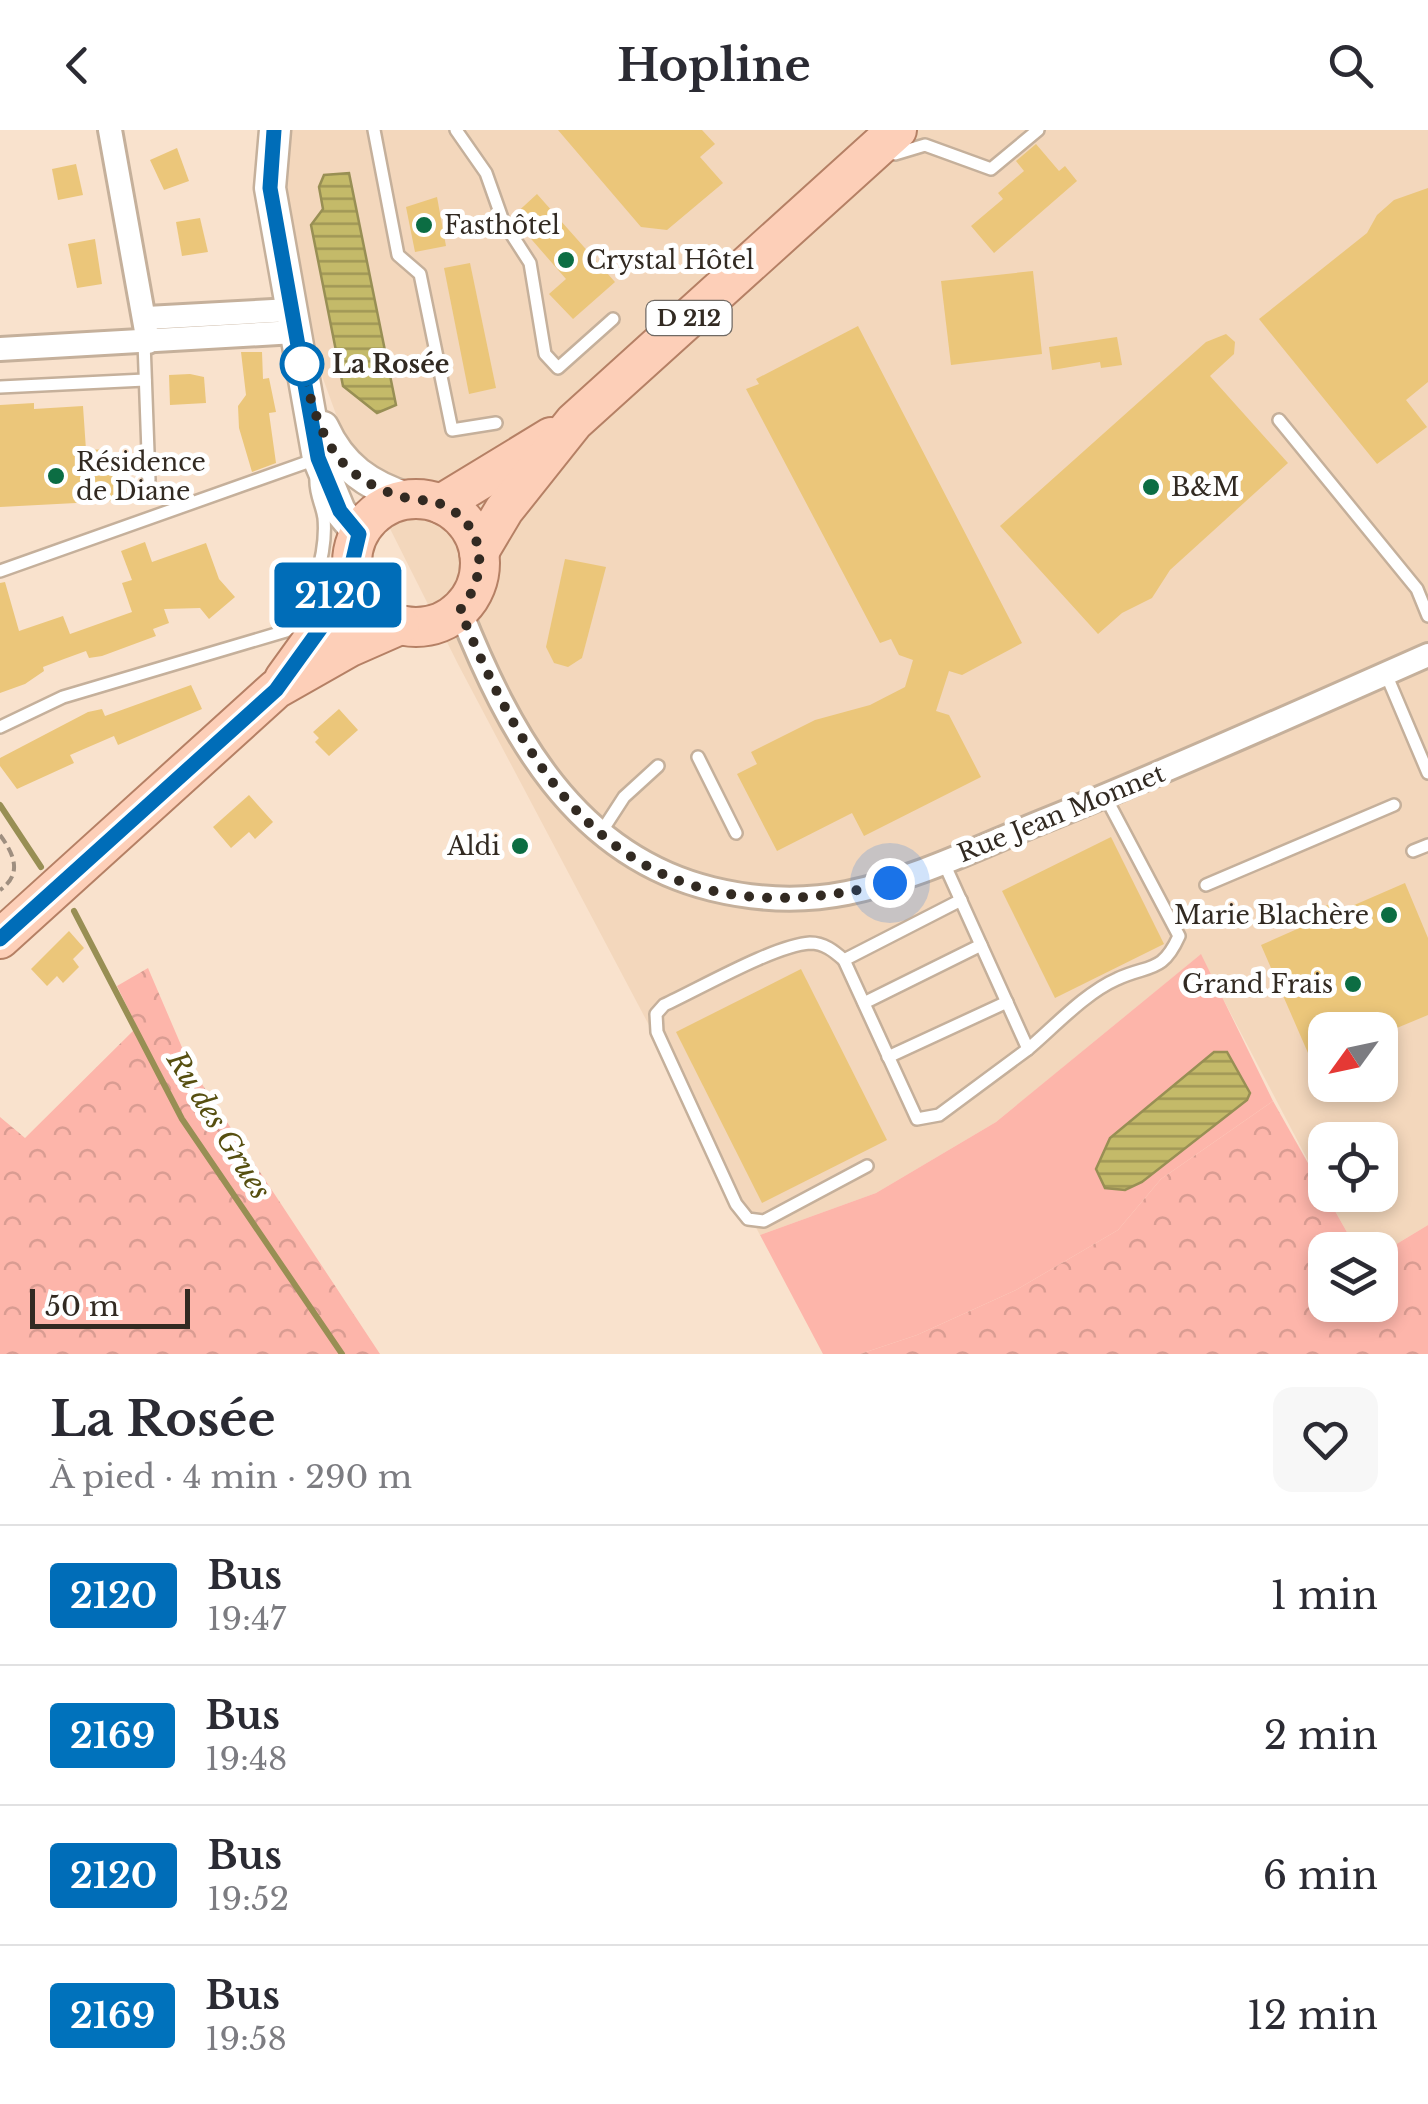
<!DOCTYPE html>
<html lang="fr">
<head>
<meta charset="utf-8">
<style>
  body { margin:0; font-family:"Libre Baskerville",serif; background:#f7f7f7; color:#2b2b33; height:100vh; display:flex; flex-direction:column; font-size:38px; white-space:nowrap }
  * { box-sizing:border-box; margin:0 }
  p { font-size:32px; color:#7c7c81 }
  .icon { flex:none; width:55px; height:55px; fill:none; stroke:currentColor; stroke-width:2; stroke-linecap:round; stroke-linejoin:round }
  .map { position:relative; height:1224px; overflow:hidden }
  .sheet { display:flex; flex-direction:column; background:#fff; flex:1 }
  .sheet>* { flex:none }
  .badge { padding:0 20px; border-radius:8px; font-size:35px; line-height:65px }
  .needle { width:65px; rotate:237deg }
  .fabs { position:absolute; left:1308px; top:882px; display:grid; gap:20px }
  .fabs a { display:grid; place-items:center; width:90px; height:90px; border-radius:20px; background:#fff; box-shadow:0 5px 15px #0003; font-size:50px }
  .scale { position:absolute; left:30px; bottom:25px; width:160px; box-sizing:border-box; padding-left:10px; border:5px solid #322a22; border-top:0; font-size:28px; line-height:35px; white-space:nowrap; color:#322a22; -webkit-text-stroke:8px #fff; paint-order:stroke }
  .you { position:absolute; width:50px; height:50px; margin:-25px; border:8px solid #fff; border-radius:50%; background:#1a73e8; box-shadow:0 0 0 15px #1a73e833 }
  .map>.badge { position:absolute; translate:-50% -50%; box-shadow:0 0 0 5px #fff }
  .round { display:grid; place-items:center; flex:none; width:105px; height:105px; border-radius:20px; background:#f7f7f7 }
  .head { display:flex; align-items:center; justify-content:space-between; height:170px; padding:0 50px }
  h1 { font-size:48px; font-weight:700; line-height:75px }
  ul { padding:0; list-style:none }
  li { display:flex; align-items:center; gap:30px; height:140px; padding:0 50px; border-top:2px solid #e1e1e2 }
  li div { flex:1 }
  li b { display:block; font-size:38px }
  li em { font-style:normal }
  li .badge { min-width:110px; font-weight:700; text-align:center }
  header { display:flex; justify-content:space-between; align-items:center; height:130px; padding:0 50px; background:#fff; font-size:45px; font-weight:700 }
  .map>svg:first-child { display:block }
</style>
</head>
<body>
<header><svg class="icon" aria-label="back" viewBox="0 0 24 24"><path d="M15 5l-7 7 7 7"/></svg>Hopline<svg class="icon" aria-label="search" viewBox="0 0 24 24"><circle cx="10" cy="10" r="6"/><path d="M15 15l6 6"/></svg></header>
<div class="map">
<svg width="1428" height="1224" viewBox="0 0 1428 1224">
  <defs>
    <pattern id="forest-crowns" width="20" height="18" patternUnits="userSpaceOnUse" patternTransform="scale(2.5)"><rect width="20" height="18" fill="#fdb5aa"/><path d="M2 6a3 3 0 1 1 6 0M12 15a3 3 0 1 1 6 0" fill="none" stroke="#d99c92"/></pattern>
    <pattern id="water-rules" width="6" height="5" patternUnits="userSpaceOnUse" patternTransform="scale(2.5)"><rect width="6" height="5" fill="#c4ba69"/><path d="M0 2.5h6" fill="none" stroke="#a09756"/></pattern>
  </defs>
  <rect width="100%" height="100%" fill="#f9e2cd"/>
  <path fill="#f3d7bc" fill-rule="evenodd" d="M276,0H1428V1095L1380,1124V1120H1357L1326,1065H1380V1010H1325V1063L1200,825L996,992L876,1063L760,1105L459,536L345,309L321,243ZM1325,900H1380V955H1325Z"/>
  <polygon fill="#fdb5aa" points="1201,824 1273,971 1161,1049 1118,1100 1016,1160 917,1205 860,1224 823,1224 760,1105 876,1063 996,992"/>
  <g fill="url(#forest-crowns)">
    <polygon points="148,838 190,936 380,1224 0,1224 0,987 25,1008 137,897 117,856"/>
    <polygon points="1273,971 1357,1120 1325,1120 1325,1175 1380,1175 1380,1124 1428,1095 1428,1224 860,1224 917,1205 1016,1160 1118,1100 1161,1049"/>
  </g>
  <g fill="url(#water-rules)" stroke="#988f54" stroke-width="2.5">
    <polygon points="349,43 396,275 377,283 343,256 311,95 323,79 319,57 324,45"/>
    <polygon points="1214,922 1227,922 1250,963 1247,970 1142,1052 1125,1060 1105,1058 1096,1039 1110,1008"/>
  </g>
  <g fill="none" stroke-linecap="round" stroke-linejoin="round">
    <g stroke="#988f54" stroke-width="6">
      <polyline points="0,675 41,737"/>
      <polyline points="74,781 182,989 342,1224"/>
    </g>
  </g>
  <g fill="#ebc67a">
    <polygon points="558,0 702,0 715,14 700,27 723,53 667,100 641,97"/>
    <polygon points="1036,14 1059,41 1065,36 1077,51 994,123 971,96 1003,69 998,63 1024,41 1016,31"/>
    <polygon points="177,18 189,51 164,60 150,30"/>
    <polygon points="76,34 83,65 58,70 52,39"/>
    <polygon points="1428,58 1428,252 1406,270 1427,297 1377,334 1259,189 1367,103 1377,85 1394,70"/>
    <polygon points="537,64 615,152 573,189 549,164 566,149 512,87"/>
    <polygon points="437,67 446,116 415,122 406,77"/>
    <polygon points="200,88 208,122 182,126 176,92"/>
    <polygon points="95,109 102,154 77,158 68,114"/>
    <polygon points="470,133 496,258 469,264 444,138"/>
    <polygon points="1033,141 1042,224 951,235 941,151"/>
    <polygon points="858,196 1022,513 962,545 949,541 936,581 949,585 981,647 864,706 852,683 777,721 737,644 757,634 751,622 815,590 870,575 905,557 913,530 899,525 891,509 880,513 746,259 759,254 756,249"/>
    <polygon points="1226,204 1235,212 1234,224 1210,246 1288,333 1170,440 1152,468 1122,483 1098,504 1000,396 1206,212"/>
    <polygon points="1117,207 1122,235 1101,238 1100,232 1052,240 1049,217"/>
    <polygon points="241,222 262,222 263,249 269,248 276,282 269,283 276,333 252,342 239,298 238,276 246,265"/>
    <polygon points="190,244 204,247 206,273 170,275 169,245"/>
    <polygon points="34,273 34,279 83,276 86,320 112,319 114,371 0,377 0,275"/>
    <polygon points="145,412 152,432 206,413 219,449 235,467 209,489 200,478 164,479 169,493 153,499 156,506 102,526 89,528 86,521 64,529 43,537 44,541 25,554 0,563 0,453 5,452 19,501 63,486 70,504 132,482 122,453 132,450 121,421"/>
    <polygon points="565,429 606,437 582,528 568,537 554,533 546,517"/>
    <polygon points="191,555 202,579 118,615 114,606 70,625 74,633 17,659 0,636 0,628 88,582 102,579 105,586"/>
    <polygon points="339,579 358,600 329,626 315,612 319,608 313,602"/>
    <polygon points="249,665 273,692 255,709 249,702 231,718 213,697"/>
    <polygon points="1111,707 1164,814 1055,868 1002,761"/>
    <polygon points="1405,753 1428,808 1428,885 1380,905 1380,900 1325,900 1325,962 1261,815 1313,792 1323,787 1319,779 1338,770 1341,778 1352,776"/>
    <polygon points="69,801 84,818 73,829 79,837 63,853 57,846 47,856 31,839"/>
    <polygon points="801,839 887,1010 762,1073 676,902"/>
  </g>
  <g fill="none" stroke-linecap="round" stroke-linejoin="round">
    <defs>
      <g id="service">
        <polyline points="374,0 398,125 420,144 452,300 496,293"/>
        <polyline points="456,0 486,43 503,91 530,133 545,224 558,238 613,189"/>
        <polyline points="895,24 925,15 991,39 1038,0"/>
        <polyline points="144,212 149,350"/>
        <polyline points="0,257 145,250"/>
        <polyline points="1279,290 1417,459 1428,486"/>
        <polyline points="0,441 316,329"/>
        <polyline points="1386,544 1428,643"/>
        <path d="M0,597L63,567L286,501C312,478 327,422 324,388C322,374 315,364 316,349"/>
        <polyline points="698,627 736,703"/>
        <polyline points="600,704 624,667 658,636"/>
        <polyline points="1413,721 1428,715"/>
        <path d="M943,731L1028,919C1054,897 1085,863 1117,849C1149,834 1162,844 1179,806L1105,666"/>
        <polyline points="1206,755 1394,675"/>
        <polyline points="844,830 917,989 939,985 1028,919"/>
        <polyline points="864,873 981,815"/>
        <polyline points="888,927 1007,872"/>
        <path d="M867,1036L764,1091L748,1089L736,1074L657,902L656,884L664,875C699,859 775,815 810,813C824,813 834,821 844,830L961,770"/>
      </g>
      <g id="minor">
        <polyline points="110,0 148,212"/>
        <polyline points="147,188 291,180"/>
        <polyline points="0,219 295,202"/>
        <path d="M460,480C509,603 574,725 712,759C757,770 802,772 847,763C916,749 981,716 1046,690C1175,638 1301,581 1428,525"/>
      </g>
      <g id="tertiary">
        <polyline points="275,0 270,58 318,328 340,381 359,404"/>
        <path d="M323,297C341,337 369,356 410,369"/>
      </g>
      <g id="primary">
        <circle cx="416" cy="433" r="64"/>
        <polyline points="441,374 551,307"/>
        <polyline points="479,422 504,380 574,292 897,0"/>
        <polyline points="284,549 328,488 352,435"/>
        <polyline points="0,809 276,559 350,517 400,495"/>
      </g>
    </defs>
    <use href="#service" stroke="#c5b09b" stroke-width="16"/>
    <use href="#minor" stroke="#c5b09b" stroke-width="28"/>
    <use href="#tertiary" stroke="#c5b09b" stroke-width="35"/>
    <use href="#primary" stroke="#b58065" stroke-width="42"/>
    <path stroke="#9f8f80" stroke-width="4" stroke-dasharray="10 5" stroke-linecap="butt" d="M0,705C14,724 23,744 0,760"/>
    <use href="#service" stroke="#fff" stroke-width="11"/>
    <use href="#minor" stroke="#fff" stroke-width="22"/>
    <use href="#tertiary" stroke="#fff" stroke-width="30"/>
    <use href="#primary" stroke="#fdcfb8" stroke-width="38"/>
  </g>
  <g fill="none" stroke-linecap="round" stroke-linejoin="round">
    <defs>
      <polyline id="line" points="0,809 276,560 328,488 352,434 359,404 340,381 318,328 270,58 274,0"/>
    </defs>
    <use href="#line" stroke="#fff" stroke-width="22"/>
    <use href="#line" stroke="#006db8" stroke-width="15"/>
    <path stroke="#322a22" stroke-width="10" stroke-dasharray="0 18" d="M302,234C309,266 320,309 344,334C360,351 390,366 413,369C424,371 433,370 443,375C488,396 488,447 460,480C544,686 649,813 890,753"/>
  </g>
  <g fill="#0c6d43" stroke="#fff" stroke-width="4">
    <circle cx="424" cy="95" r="10"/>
    <circle cx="566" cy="130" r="10"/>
    <circle cx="56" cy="346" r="10"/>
    <circle cx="1151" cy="357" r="10"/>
    <circle cx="520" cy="716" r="10"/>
    <circle cx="1389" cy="785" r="10"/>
    <circle cx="1353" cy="854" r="10"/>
  </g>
  <circle fill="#fff" stroke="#006db8" stroke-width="5" cx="302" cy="234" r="20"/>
  <g text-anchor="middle" stroke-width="10" stroke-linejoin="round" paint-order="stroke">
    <rect fill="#fff" stroke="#706a64" stroke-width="2.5" x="646.5" y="171" width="85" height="34" rx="8"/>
    <g font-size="22" font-weight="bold" fill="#322a22">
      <text x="689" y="196">D 212</text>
    </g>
    <g font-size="25" fill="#322a22" stroke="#fff" text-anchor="start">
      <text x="444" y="104">Fasthôtel</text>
      <text x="586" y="139">Crystal Hôtel</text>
      <text x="76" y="341">Résidence<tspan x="76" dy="29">de Diane</tspan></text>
      <text x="1171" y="366">B&amp;M</text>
      <text x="500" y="725" text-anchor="end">Aldi</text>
      <text x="1369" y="794" text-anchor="end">Marie Blachère</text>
      <text x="1333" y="863" text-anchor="end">Grand Frais</text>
    </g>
    <g font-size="25" font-weight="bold" fill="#322a22" stroke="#fff" text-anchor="start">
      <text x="332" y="243">La Rosée</text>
    </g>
    <g font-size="25" fill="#322a22" stroke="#fff">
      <text transform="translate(1061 683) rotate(-22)" y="9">Rue Jean Monnet</text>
    </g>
    <g font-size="28" font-style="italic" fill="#564f10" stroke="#fff">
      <text transform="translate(219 995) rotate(58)" y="10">Ru des Grues</text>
    </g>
  </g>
</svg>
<div class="fabs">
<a><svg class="needle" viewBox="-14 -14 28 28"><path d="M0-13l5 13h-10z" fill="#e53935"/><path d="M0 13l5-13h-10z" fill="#7c7c81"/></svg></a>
<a><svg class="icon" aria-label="locate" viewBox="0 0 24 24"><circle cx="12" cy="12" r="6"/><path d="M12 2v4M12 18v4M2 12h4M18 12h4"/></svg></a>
<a><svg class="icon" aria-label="layers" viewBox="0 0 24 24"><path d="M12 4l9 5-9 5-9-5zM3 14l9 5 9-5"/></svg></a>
</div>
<div class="scale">50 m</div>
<div class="you" style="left:890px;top:753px"></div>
<b class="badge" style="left:338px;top:465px;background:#006db8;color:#fff">2120</b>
</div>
<section class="sheet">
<div class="head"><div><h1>La Rosée</h1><p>À pied · 4 min · 290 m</p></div><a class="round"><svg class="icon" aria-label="heart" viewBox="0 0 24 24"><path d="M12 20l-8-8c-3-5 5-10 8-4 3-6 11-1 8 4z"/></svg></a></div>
<ul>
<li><span class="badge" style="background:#006db8;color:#fff">2120</span><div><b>Bus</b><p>19:47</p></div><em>1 min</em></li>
<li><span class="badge" style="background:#0072bc;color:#fff">2169</span><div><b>Bus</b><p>19:48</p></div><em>2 min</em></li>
<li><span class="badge" style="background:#006db8;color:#fff">2120</span><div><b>Bus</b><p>19:52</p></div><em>6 min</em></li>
<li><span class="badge" style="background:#0072bc;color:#fff">2169</span><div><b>Bus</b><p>19:58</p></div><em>12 min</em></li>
</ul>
</section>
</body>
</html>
